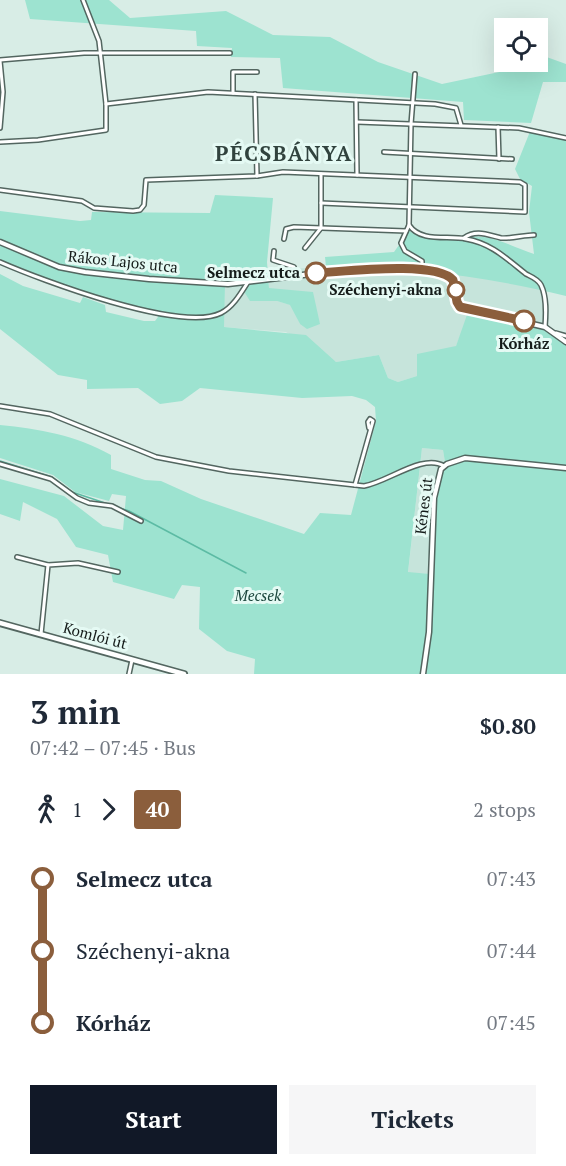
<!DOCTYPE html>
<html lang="en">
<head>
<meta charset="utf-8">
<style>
  body { margin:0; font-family:"PT Serif",serif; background:#f6f6f7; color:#1f2937; height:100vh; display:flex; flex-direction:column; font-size:22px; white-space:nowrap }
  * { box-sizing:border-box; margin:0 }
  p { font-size:20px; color:#747a83 }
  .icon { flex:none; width:33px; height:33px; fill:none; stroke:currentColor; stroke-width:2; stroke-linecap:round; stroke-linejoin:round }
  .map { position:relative; height:674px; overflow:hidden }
  .details { display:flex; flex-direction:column; background:#fff; flex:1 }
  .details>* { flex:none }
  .badge { padding:0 12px; border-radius:4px; font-size:21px; line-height:39px }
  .tools { position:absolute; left:494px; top:18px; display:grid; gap:12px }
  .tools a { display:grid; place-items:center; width:54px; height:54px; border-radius:0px; background:#fff; box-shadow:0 6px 24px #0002; font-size:30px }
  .map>.badge { position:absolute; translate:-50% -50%; box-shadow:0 0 0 3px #fff }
  .legs { display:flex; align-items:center; gap:9px; height:66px; padding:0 30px; font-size:20px }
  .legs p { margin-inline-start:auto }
  .overview { display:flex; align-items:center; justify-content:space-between; height:102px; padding:0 30px }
  h1 { font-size:33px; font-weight:800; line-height:45px }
  .primary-button { display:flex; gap:12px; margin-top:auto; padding:12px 30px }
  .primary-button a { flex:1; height:69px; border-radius:0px; background:#111827; color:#fff; font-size:24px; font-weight:800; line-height:69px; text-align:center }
  .primary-button a+a { background:#f6f6f7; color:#1f2937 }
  ul { padding:0 30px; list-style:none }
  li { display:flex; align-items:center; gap:21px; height:72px; font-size:22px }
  li i { display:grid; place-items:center; width:9px; height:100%; margin:0 8px; background:currentColor }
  li i::after { content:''; width:15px; height:15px; margin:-8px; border:4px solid; border-radius:50%; background:#fff }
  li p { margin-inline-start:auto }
  li:first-child i { background:linear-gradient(#0000 50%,currentColor 0) }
  li:last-child i { background:linear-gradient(currentColor 50%,#0000 0) }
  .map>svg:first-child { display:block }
</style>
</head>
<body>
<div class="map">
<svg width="566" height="674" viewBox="0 0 566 674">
  <rect width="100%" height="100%" fill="#d8ede6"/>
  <g fill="#c6e4db">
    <polygon points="326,267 391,267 448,272 531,286 545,291 549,333 510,316 467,319 456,346 419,371 417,376 398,382 388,378 379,355 336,362 286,332 223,327 225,286 249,283 250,300 277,301 291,305 300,324 320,323 269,288 269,270"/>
    <polygon points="422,448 443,450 445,462 439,480 430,574 408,573"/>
  </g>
  <g fill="#9de3d0" fill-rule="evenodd">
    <polygon points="25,0 109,0 130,18 226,11 273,35 330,37 378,62 442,84 504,71 526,62 537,62 537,57 541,55 566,64 566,82 543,82 531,123 464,120 463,102 283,88 280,58 231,57 232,48 197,46 196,31 30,19"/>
    <path d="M531,129L566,138V296C484,276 410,267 326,267L325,257L394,252L409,231C436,245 458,234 484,237C500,239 518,249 534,254L529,212L532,186L520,179L515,169Z"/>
    <path d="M215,195L273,198L267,262L269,288L313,292L320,324L307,329L300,324L290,305L277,301H250L245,293L248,283L225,286L224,327L306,335L336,362L379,355L388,378L398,382L417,376V354L456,346L468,312L510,316L566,338V674H254L255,659L227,651L199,629L200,587L182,585L174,599L113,582L108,555L76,547L57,519L23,502L20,521L0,514V479L64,496L103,526L123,530L126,496L112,494L109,501L75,492L53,475L0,458V425C39,429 76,435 111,455V469L145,480L161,481L201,499L304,534L320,513L351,515L376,421L375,407L366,400L352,396L302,398L200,388L182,401L160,404L138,388L87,389V380L58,375L0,329V274L23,286L80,303L83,297L105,305L106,312L144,321H155L158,317L156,312L89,294L0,260V211L80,221L91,220L92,212L210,213ZM422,448L443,450L445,462L439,480L430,574L408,572Z"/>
  </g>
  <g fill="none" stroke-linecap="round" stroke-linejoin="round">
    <polyline stroke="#5cbba4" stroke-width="1.5" points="0,461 52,477 72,492 129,511 246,573"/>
    <defs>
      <g id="street">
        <polyline points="0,60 84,53 230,53"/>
        <polyline points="0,61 3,92 0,128"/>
        <path d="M415,74L411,124L409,225C421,243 448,235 466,239C491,243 507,259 526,274C532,277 538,279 541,285C547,297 546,314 545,327"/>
        <polyline points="233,93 233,72 257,72"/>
        <polyline points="356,100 357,175"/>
        <polyline points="106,104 208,92 435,104 456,108 461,125"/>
        <polyline points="357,122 519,128 566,138"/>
        <polyline points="498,127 499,159"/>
        <polyline points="0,142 38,140 106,130 106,104 99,41 83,0"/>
        <polyline points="384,152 512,159"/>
        <polyline points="257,176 283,172 520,182 525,185 525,212 321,203"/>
        <polyline points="0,190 82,201 94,208 133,211 140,210 144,205 146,180 257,176 255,94"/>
        <polyline points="409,225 401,243 405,251 422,261 422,271"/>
        <path d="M464,238C476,229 488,235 501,238C511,239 524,235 534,235"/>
        <polyline points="284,239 286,229 294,227 406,231"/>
        <polyline points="305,248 321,228 321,174"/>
        <polyline points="274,251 273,260 294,267 295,274"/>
        <path d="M0,262C41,280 181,333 221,313C233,307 241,293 248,282"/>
        <polyline points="556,333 566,336"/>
        <path d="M0,406L50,414L156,457L229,471L364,486C388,482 423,453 444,466"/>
        <polyline points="0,464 51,479 77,498 89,503 112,506 141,521"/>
        <polyline points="355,485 373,421 370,419 368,422 369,428"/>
        <polyline points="17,557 48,565"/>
        <polyline points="41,634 48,565 78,563 118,572"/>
        <polyline points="129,674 132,660"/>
      </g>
      <g id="secondary">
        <polyline points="0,242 59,267 85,272 149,279 228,284 369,267 431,272 449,276 453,280 457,302 460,307 545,327 566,342"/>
        <polyline points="423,674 429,632 434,498 441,469 447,464 465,458 566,468"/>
      </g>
      <polyline id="primary" points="0,623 184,674"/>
    </defs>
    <use href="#street" stroke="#536660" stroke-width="6"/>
    <use href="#secondary" stroke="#536660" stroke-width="7"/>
    <use href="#primary" stroke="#536660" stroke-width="8"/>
    <use href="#street" stroke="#fff" stroke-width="3"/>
    <use href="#secondary" stroke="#fff" stroke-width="4"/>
    <use href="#primary" stroke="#fff" stroke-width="4.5"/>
  </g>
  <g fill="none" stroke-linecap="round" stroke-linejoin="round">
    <defs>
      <path id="line-1" d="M316,273C342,272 435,260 453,280L457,302L460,307L524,321"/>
    </defs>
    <use href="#line-1" stroke="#fff" stroke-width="14"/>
    <use href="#line-1" stroke="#8b5e3c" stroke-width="9"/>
  </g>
  <g fill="#fff" stroke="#8b5e3c" stroke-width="3">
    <circle cx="316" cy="273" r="10"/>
    <circle cx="456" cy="290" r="8"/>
    <circle cx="524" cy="321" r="10"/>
  </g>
  <g text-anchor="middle" stroke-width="6" stroke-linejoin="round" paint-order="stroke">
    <g font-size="15" fill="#151c1a" stroke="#e5faf4">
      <text transform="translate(123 262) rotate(6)" y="5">Rákos Lajos utca</text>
      <text transform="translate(424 506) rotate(-83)" y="5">Kénes út</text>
      <text transform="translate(95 636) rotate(15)" y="5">Komlói út</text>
    </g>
    <g font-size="15" font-weight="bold" fill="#151c1a" stroke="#e5faf4" text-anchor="end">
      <text x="300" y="278">Selmecz utca</text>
      <text x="442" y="295">Széchenyi-akna</text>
      <text x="524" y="349" text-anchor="middle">Kórház</text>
    </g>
    <g font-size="15" font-style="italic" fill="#1b463c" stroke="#e5faf4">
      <text x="258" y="601">Mecsek</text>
    </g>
    <g font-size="21" font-weight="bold" letter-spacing="1.5" fill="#31433e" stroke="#e5faf4">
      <text x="284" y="161">PÉCSBÁNYA</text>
    </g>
  </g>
</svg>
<div class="tools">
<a><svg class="icon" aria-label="locate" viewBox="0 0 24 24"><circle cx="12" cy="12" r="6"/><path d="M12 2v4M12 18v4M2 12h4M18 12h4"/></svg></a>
</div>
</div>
<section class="details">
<div class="overview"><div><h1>3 min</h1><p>07:42 – 07:45 · Bus</p></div><b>$0.80</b></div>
<div class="legs"><svg class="icon" aria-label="walk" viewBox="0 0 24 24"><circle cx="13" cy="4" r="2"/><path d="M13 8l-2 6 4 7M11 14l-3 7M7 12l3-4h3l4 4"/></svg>1<svg class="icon" aria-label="forward" viewBox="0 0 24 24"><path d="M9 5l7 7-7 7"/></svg><b class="badge" style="background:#8b5e3c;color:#fff">40</b><p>2 stops</p></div>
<ul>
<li><i style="color:#8b5e3c"></i><b>Selmecz utca</b><p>07:43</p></li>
<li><i style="color:#8b5e3c"></i><span>Széchenyi-akna</span><p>07:44</p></li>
<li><i style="color:#8b5e3c"></i><b>Kórház</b><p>07:45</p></li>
</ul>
<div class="primary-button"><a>Start</a><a>Tickets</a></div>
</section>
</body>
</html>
